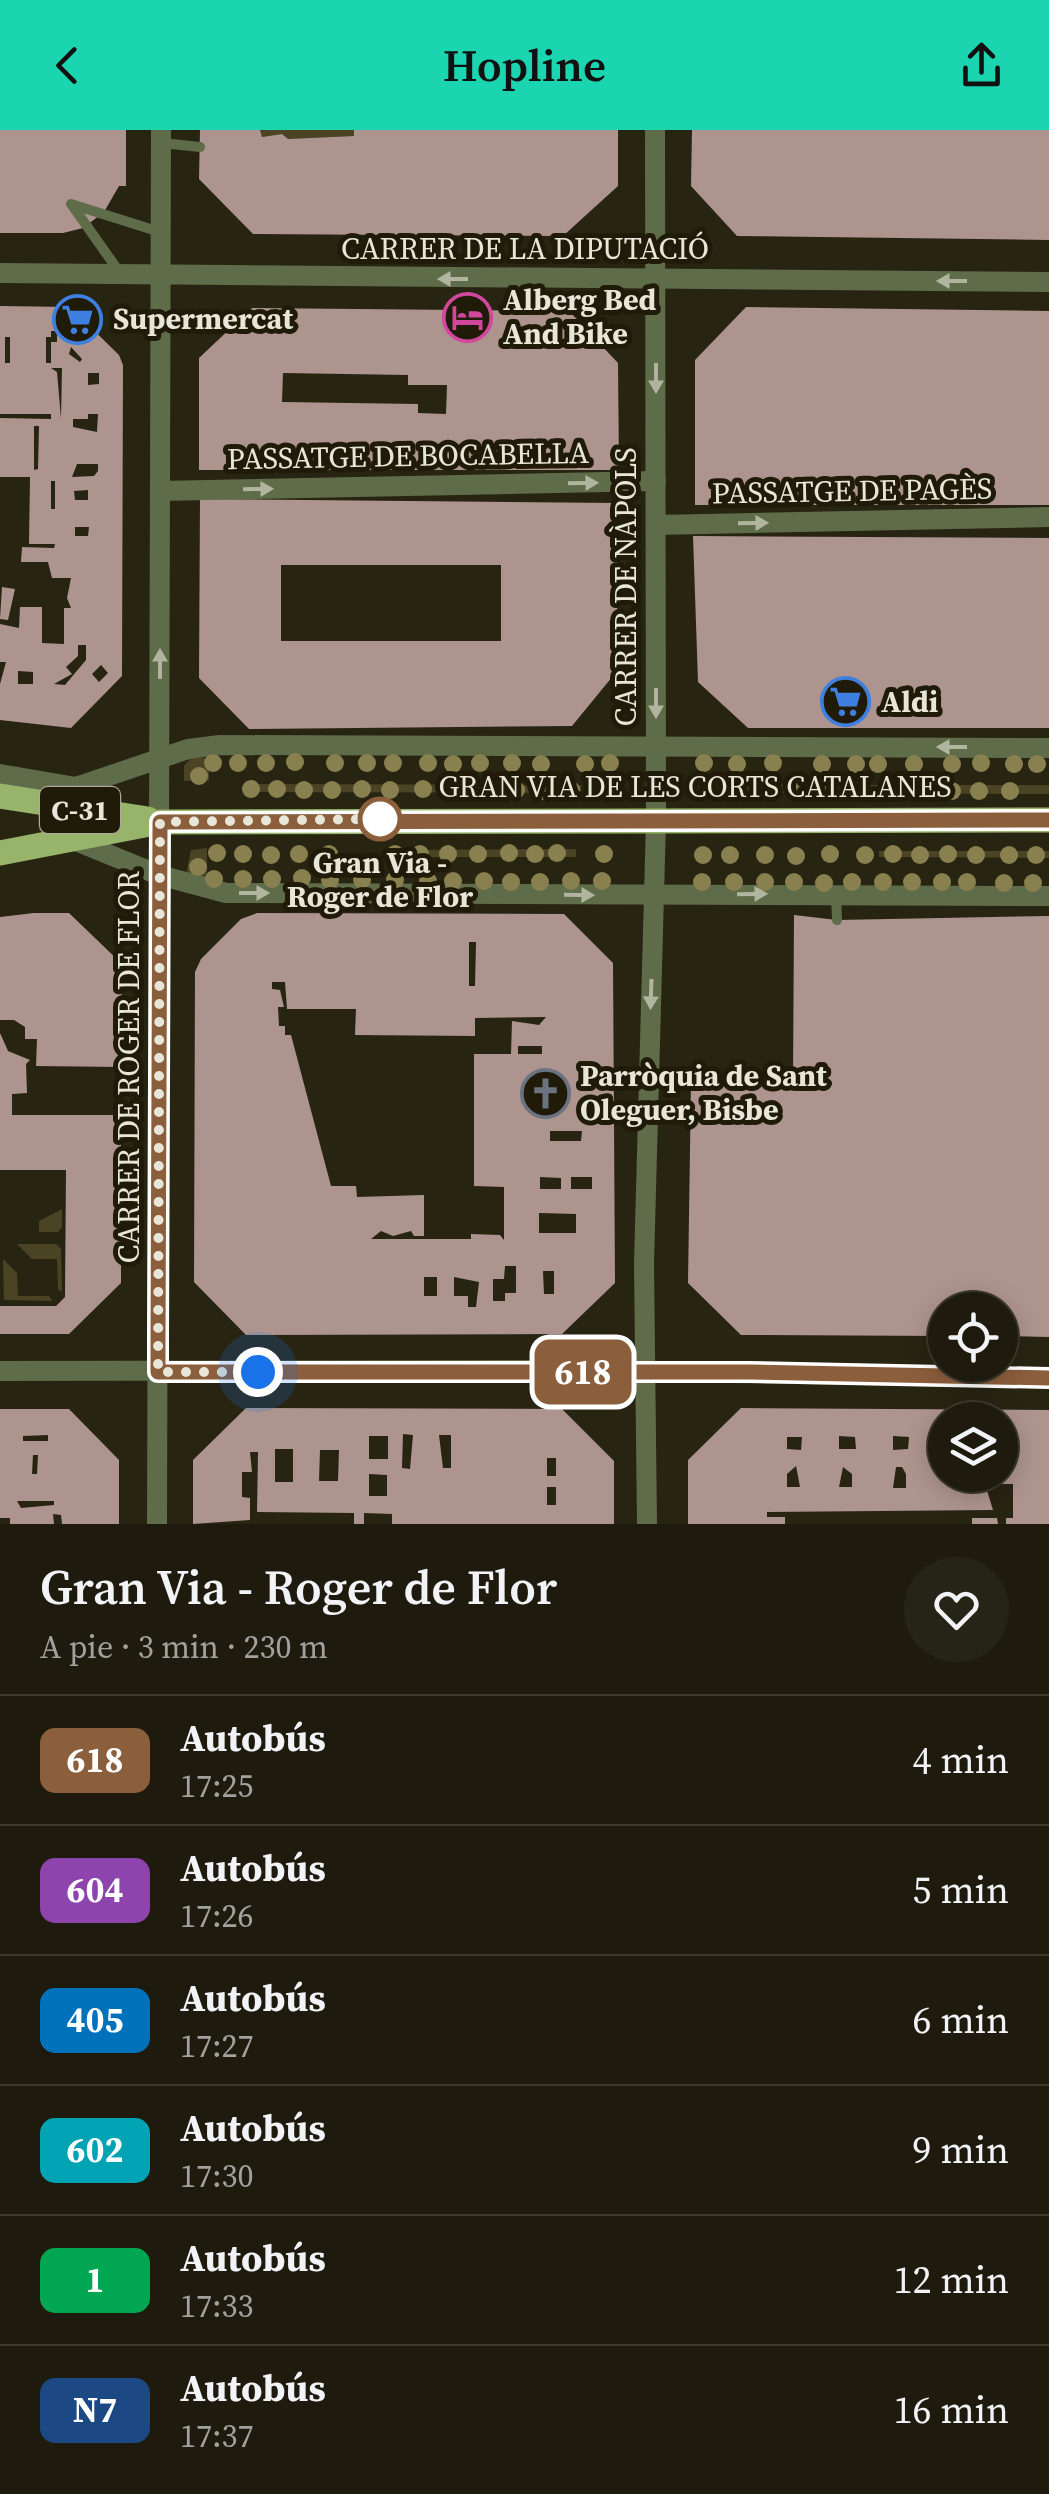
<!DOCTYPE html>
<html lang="es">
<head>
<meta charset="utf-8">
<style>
  body { margin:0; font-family:"Source Serif 4",serif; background:#262417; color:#f1f3f6; height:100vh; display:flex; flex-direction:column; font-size:38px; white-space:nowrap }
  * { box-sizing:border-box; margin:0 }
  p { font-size:32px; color:#a1a19e }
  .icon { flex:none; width:55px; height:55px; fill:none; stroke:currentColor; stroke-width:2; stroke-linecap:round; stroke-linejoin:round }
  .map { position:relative; height:1394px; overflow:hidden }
  .panel { display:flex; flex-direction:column; background:#1e1b0e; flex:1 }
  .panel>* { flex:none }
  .badge { padding:0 20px; border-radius:15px; font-size:35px; line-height:65px }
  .tools { position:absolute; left:928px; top:1162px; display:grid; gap:20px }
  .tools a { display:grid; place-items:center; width:90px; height:90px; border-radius:50%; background:#1e1b0e; box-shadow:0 5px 25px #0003,0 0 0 2px #3c392e; font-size:50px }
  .you { position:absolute; width:50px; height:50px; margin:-25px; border:8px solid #fff; border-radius:50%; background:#1a73e8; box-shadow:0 0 0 15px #1a73e833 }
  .map>.badge { position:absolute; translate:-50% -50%; box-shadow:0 0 0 5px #fff }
  .round { display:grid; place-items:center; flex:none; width:105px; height:105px; border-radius:52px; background:#262417 }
  .head { display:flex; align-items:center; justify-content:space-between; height:170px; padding:0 40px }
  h1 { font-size:48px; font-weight:600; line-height:75px }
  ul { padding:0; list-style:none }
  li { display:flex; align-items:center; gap:30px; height:130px; padding:0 40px; border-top:2px solid #3c392e }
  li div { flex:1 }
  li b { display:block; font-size:38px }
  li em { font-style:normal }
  li .badge { min-width:110px; font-weight:700; text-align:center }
  header { display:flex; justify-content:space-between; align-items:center; height:130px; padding:0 40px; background:#1bd5b1; color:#111; font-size:45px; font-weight:600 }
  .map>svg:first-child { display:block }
</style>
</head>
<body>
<header><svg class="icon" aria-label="back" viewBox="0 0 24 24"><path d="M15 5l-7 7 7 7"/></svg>Hopline<svg class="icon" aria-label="share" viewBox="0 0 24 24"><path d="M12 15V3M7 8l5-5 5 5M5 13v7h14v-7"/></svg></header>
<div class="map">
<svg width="1049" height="1394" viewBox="0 0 1049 1394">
  <rect width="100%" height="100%" fill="#282412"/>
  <g fill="#4a4324">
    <polygon points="260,0 354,0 354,6 288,9 282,4 262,7"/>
    <polygon points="191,628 209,628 209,651 184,651 184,636"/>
    <polygon points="244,654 581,655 581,663 244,662"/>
    <polygon points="734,655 1049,655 1049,664 733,663"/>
    <polygon points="207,718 207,752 186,744 191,720"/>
    <polygon points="576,719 576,727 386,727 386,720"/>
    <polygon points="879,721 1049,721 1049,728 879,727"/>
    <polygon points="62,1079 62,1097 58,1102 39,1102 39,1091"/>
    <polygon points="17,1114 56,1114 61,1119 62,1162 58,1159 57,1129 32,1129"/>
    <polygon points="3,1129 17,1143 18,1166 49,1166 52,1171 4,1170"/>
  </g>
  <g fill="#ae948e" fill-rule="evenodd">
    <polygon points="0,0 126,0 126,56 119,56 104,82 83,98 63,103 0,103"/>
    <polygon points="200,0 260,0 262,7 282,4 288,9 354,6 354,0 618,0 618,56 563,106 253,104 199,49"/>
    <polygon points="692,0 1049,0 1049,110 737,106 691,56"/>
    <path d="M0,176L70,177L119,225L123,235L122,546L71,598L0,590V554L6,532H0V494L19,498L20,477H42V513L64,514V478H71L67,468L71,448H52L48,432H21L22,417L54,418L55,414H29L30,347H0V288L51,289V284H0ZM51,201H57V212H51V233H46V207H51ZM5,207H10V233H5ZM71,217L82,229L80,232L69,224ZM51,238H62L61,289L57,242ZM88,243H99V254L88,255ZM88,284H98L97,302L73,297V289H88ZM34,296H39L38,339L34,340ZM77,334H98V341L94,346L72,347ZM51,351H55V379H51ZM88,360V370H75L74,361ZM75,397H89L88,406H75ZM78,515H86V530L65,555L54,554L72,544L66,537L78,526ZM101,535L108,543L99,552L92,544ZM18,541L33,542V554H18Z"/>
    <polygon points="746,177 1049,181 1049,375 695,375 695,230"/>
    <path d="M252,178L569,181L618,233L619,340H199V228ZM283,243L408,245V255H447L446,284L418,283V274L282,272Z"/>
    <path d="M200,369L618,373L617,541L572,596L249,599L199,548ZM281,435H501V511H281Z"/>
    <polygon points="693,406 1049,408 1049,598 748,598 698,552"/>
    <polygon points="2,457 15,459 8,490 0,489"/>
    <polygon points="34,783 69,783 122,834 121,937 36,936 37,909 25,909 25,897 14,890 0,890 0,787"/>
    <path d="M257,783L564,784L613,833L615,1153L562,1204L246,1205L194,1152L195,842L201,829L241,789ZM469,812H476L475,856H469ZM272,852H285L287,879H356L355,905L475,906V888L546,887L539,895L512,891L511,924H474V1056L504,1057V1110L500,1105L471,1104V1109H371L381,1101L393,1106L411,1101L414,1106H424V1065L357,1067L356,1056H331L291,905H285V896H279L278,877H284L280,860L272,859ZM518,916H542V924H518ZM550,1001H582L581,1011H550ZM540,1047L561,1048V1059H540ZM571,1047H592V1059H571ZM539,1083L576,1084V1103H539ZM505,1136H516V1163H505V1171H493V1149H504ZM543,1141H554V1164H544ZM424,1147H437V1166H424ZM454,1147L479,1152L476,1177H468V1166H454Z"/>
    <polygon points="794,785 837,790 1049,786 1049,1207 1000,1206 1000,1180 945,1180 945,1206 741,1205 688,1153 691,951 793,951"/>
    <polygon points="0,903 8,921 30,930 26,934 27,963 12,964 12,985 121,985 121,1153 69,1204 0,1204 0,1176 56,1176 65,1167 66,1040 0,1040"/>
    <path d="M246,1278L562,1279L614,1331V1394H392V1384L364,1383V1394H354V1383L257,1382L258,1322H250L252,1342H242V1367L250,1368V1390L193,1394V1330ZM403,1304L413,1305L410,1339L402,1338ZM439,1305H451V1338H443ZM369,1306H388V1329H369ZM275,1319H293V1352H275ZM320,1320H339L338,1351H319ZM547,1328H556V1346H547ZM369,1344L387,1345V1366H369ZM547,1357H556V1375H547Z"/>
    <path d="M741,1278L1049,1280V1394H1006V1388H1013V1354H985L993,1380L767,1382V1387H785V1394H688V1330ZM945,1290H1000V1308H1013V1318H1000V1345H964V1354L947,1353ZM839,1306L855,1307L856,1319H839ZM893,1306L909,1307L908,1319L893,1320ZM787,1307H802L801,1320L787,1319ZM796,1336L800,1357H787V1344ZM843,1337L852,1344V1357H839ZM896,1337H902L906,1344V1358H893Z"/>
    <path d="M0,1279H69L119,1330V1394H62L61,1385L53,1384L54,1394H10V1388H0ZM48,1305V1311H23V1306ZM33,1325H38L37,1344H32ZM17,1371H54V1375L21,1378Z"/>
    <polygon points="972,1388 997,1388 998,1394 972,1394"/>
  </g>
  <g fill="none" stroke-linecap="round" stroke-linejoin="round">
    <g stroke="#5e6c49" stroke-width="10">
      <polyline points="162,13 200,17"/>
      <polyline points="71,74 160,102"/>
      <polyline points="72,75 120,143"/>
      <polyline points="836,765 837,790"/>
    </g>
    <g stroke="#5e6c49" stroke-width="20">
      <polyline points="0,143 1049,152"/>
      <polyline points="160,361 656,351"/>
      <polyline points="656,395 1049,387"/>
      <polyline points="0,644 76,657 188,619 220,615 1049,618"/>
      <polyline points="71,709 159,745 226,763 1049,766"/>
      <polyline points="0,1241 551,1240 1049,1248"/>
      <polyline points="157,1394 161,0"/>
      <polyline points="647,1394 644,1134 656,691 655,0"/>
    </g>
    <g stroke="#98b46b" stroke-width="25">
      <polyline points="0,666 148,689"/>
      <polyline points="0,723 160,692 1049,690"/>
    </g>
  </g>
  <g fill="#898050">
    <circle cx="295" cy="632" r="9"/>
    <circle cx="213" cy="633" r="9"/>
    <circle cx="238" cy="633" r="9"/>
    <circle cx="266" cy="633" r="9"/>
    <circle cx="335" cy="633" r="9"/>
    <circle cx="367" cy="633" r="9"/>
    <circle cx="393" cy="633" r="9"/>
    <circle cx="428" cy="633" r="9"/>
    <circle cx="480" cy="633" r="9"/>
    <circle cx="512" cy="633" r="9"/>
    <circle cx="610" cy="633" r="9"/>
    <circle cx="704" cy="633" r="9"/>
    <circle cx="773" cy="633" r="9"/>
    <circle cx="981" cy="633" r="9"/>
    <circle cx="453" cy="634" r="9"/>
    <circle cx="541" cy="634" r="9"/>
    <circle cx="585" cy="634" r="9"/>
    <circle cx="737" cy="634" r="9"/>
    <circle cx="822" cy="634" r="9"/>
    <circle cx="856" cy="634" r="9"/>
    <circle cx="878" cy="634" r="9"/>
    <circle cx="914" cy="634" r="9"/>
    <circle cx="952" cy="634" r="9"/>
    <circle cx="1014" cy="634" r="9"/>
    <circle cx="1037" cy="634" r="9"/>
    <circle cx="199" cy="646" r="9"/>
    <circle cx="251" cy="659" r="9"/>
    <circle cx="277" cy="659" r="9"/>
    <circle cx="362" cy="659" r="9"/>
    <circle cx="423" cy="659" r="9"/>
    <circle cx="492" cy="659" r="9"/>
    <circle cx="605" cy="659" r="9"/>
    <circle cx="304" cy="660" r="9"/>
    <circle cx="332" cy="660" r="9"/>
    <circle cx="390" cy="660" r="9"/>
    <circle cx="471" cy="660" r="9"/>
    <circle cx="516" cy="660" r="9"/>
    <circle cx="571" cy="660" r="9"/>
    <circle cx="737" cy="660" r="9"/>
    <circle cx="853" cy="660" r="9"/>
    <circle cx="452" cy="661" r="9"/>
    <circle cx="542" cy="661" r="9"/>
    <circle cx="796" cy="661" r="9"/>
    <circle cx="887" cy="661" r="9"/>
    <circle cx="952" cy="661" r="9"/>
    <circle cx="979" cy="661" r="9"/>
    <circle cx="1010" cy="661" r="9"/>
    <circle cx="823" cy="662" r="9"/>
    <circle cx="918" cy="662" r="9"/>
    <circle cx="217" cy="723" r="9"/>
    <circle cx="509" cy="723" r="9"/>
    <circle cx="557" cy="723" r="9"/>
    <circle cx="243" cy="724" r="9"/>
    <circle cx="299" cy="724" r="9"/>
    <circle cx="329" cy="724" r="9"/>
    <circle cx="395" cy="724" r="9"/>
    <circle cx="420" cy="724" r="9"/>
    <circle cx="448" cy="724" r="9"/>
    <circle cx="478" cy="724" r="9"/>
    <circle cx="535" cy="724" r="9"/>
    <circle cx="604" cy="724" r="9"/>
    <circle cx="830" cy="724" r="9"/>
    <circle cx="893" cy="724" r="9"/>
    <circle cx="948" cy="724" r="9"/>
    <circle cx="271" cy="725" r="9"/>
    <circle cx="703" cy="725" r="9"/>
    <circle cx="730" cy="725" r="9"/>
    <circle cx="765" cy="725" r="9"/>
    <circle cx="865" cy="725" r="9"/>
    <circle cx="920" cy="725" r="9"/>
    <circle cx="976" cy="725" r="9"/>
    <circle cx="1009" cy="725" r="9"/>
    <circle cx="1036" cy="725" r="9"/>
    <circle cx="796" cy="726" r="9"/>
    <circle cx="198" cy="737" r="9"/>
    <circle cx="302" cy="748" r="9"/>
    <circle cx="214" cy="749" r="9"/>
    <circle cx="243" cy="749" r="9"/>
    <circle cx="272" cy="749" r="9"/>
    <circle cx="330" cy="750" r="9"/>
    <circle cx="362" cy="750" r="9"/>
    <circle cx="395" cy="750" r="9"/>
    <circle cx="428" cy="751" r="9"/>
    <circle cx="453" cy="751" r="9"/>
    <circle cx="484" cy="751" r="9"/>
    <circle cx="571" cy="751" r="9"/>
    <circle cx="602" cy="751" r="9"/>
    <circle cx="511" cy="752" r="9"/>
    <circle cx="540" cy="752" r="9"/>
    <circle cx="702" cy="752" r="9"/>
    <circle cx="734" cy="752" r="9"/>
    <circle cx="765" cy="752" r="9"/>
    <circle cx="794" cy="752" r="9"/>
    <circle cx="852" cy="752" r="9"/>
    <circle cx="883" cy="752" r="9"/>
    <circle cx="912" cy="752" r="9"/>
    <circle cx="942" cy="752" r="9"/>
    <circle cx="967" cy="752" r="9"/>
    <circle cx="824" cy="753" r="9"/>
    <circle cx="1004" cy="753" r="9"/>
    <circle cx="1033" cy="753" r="9"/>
  </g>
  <defs><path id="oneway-solid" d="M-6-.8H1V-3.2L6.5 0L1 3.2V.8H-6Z" transform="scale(2.5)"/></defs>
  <g fill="#b1b59f">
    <use href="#oneway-solid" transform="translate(453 149) rotate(-180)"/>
    <use href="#oneway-solid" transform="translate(952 151) rotate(-180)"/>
    <use href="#oneway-solid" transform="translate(656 248) rotate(90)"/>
    <use href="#oneway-solid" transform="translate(583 353) rotate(-1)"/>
    <use href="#oneway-solid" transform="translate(258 359) rotate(-1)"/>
    <use href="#oneway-solid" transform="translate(753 393) rotate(-1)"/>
    <use href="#oneway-solid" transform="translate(160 534) rotate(-90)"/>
    <use href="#oneway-solid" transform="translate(656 573) rotate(90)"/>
    <use href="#oneway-solid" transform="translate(952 617) rotate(-180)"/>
    <use href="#oneway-solid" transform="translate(254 763)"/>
    <use href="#oneway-solid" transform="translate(752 764) rotate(-1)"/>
    <use href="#oneway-solid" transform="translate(579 765) rotate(1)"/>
    <use href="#oneway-solid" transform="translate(651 864) rotate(92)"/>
  </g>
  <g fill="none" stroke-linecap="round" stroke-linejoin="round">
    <defs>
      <polyline id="line" points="1049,690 160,692 158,1209 158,1242 750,1242 1049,1248"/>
    </defs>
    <use href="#line" stroke="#fff" stroke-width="22"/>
    <use href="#line" stroke="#8b5e3c" stroke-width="15"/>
    <polyline stroke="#e8e5d9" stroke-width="10" stroke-dasharray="0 18" points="258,1242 158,1242 160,692 380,689"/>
  </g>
  <defs>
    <symbol id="hotel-ring" viewBox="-11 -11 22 22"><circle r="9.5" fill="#1f1b08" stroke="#d1479c" stroke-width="1.5"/><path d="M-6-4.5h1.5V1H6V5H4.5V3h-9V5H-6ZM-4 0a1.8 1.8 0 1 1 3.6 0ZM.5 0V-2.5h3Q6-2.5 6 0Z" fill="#d1479c"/></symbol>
    <symbol id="supermarket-ring" viewBox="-11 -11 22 22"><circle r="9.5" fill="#1f1b08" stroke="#3f7fe0" stroke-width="1.5"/><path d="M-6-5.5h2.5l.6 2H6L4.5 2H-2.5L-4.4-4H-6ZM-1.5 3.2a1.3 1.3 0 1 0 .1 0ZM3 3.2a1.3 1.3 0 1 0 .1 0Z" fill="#3f7fe0"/></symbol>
    <symbol id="church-ring" viewBox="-11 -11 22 22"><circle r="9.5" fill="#1f1b08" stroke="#6b7280" stroke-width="1.5"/><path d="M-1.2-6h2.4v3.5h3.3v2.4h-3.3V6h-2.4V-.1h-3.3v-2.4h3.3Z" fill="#6b7280"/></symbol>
  </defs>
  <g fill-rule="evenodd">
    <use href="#hotel-ring" x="440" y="160" width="55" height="55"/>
    <use href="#supermarket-ring" x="50" y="162" width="55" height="55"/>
    <use href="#supermarket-ring" x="818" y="544" width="55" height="55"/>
    <use href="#church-ring" x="518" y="936" width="55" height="55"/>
  </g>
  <circle fill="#fff" stroke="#8b5e3c" stroke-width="5" cx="380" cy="689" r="20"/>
  <g text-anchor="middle" stroke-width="10" stroke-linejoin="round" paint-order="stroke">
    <rect fill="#1f1b08" stroke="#aca89a" stroke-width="2.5" x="40" y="657" width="80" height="46" rx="8"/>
    <g font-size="28" font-weight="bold" fill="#e8e5d9">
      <text x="80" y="690">C-31</text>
    </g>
    <g font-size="30" fill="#e8e5d9" stroke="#1f1b08">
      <text x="525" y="129">CARRER DE LA DIPUTACIÓ</text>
      <text transform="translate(408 326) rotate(-1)" y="10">PASSATGE DE BOCABELLA</text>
      <text transform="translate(852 361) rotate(-1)" y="10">PASSATGE DE PAGÈS</text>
      <text transform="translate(626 457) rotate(-90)" y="10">CARRER DE NÀPOLS</text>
      <text x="695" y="667">GRAN VIA DE LES CORTS CATALANES</text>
      <text transform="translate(129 937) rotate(-90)" y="10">CARRER DE ROGER DE FLOR</text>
    </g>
    <g font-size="30" font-weight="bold" fill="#e8e5d9" stroke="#1f1b08" text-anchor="start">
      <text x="503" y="180">Alberg Bed<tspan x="503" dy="34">And Bike</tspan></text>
      <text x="113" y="199">Supermercat</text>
      <text x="881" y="582">Aldi</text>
      <text x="580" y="956">Parròquia de Sant<tspan x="580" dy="34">Oleguer, Bisbe</tspan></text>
    </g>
    <g font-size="30" font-weight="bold" fill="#e8e5d9" stroke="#1f1b08">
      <text x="380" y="743">Gran Via -<tspan x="380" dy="34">Roger de Flor</tspan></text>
    </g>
  </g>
</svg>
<div class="tools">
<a><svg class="icon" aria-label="locate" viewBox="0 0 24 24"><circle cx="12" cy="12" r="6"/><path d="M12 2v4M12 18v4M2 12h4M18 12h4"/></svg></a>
<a><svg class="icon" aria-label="layers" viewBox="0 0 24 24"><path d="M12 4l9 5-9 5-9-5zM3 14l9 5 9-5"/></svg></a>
</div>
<div class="you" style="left:258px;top:1242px"></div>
<b class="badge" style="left:583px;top:1242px;background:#8b5e3c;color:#fff">618</b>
</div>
<section class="panel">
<div class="head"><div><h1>Gran Via - Roger de Flor</h1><p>A pie · 3 min · 230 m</p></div><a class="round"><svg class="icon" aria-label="heart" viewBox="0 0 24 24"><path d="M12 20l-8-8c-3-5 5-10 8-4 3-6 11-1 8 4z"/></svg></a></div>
<ul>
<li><span class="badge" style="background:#8b5e3c;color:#fff">618</span><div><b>Autobús</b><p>17:25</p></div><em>4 min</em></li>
<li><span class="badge" style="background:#8e44ad;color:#fff">604</span><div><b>Autobús</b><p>17:26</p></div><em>5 min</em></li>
<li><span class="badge" style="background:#0072bc;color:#fff">405</span><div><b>Autobús</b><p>17:27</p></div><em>6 min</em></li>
<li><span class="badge" style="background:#00a3b4;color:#fff">602</span><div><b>Autobús</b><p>17:30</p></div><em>9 min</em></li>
<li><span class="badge" style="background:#00a651;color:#fff">1</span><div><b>Autobús</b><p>17:33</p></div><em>12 min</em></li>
<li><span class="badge" style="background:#1c4883;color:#fff">N7</span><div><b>Autobús</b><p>17:37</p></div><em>16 min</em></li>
</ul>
</section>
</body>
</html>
